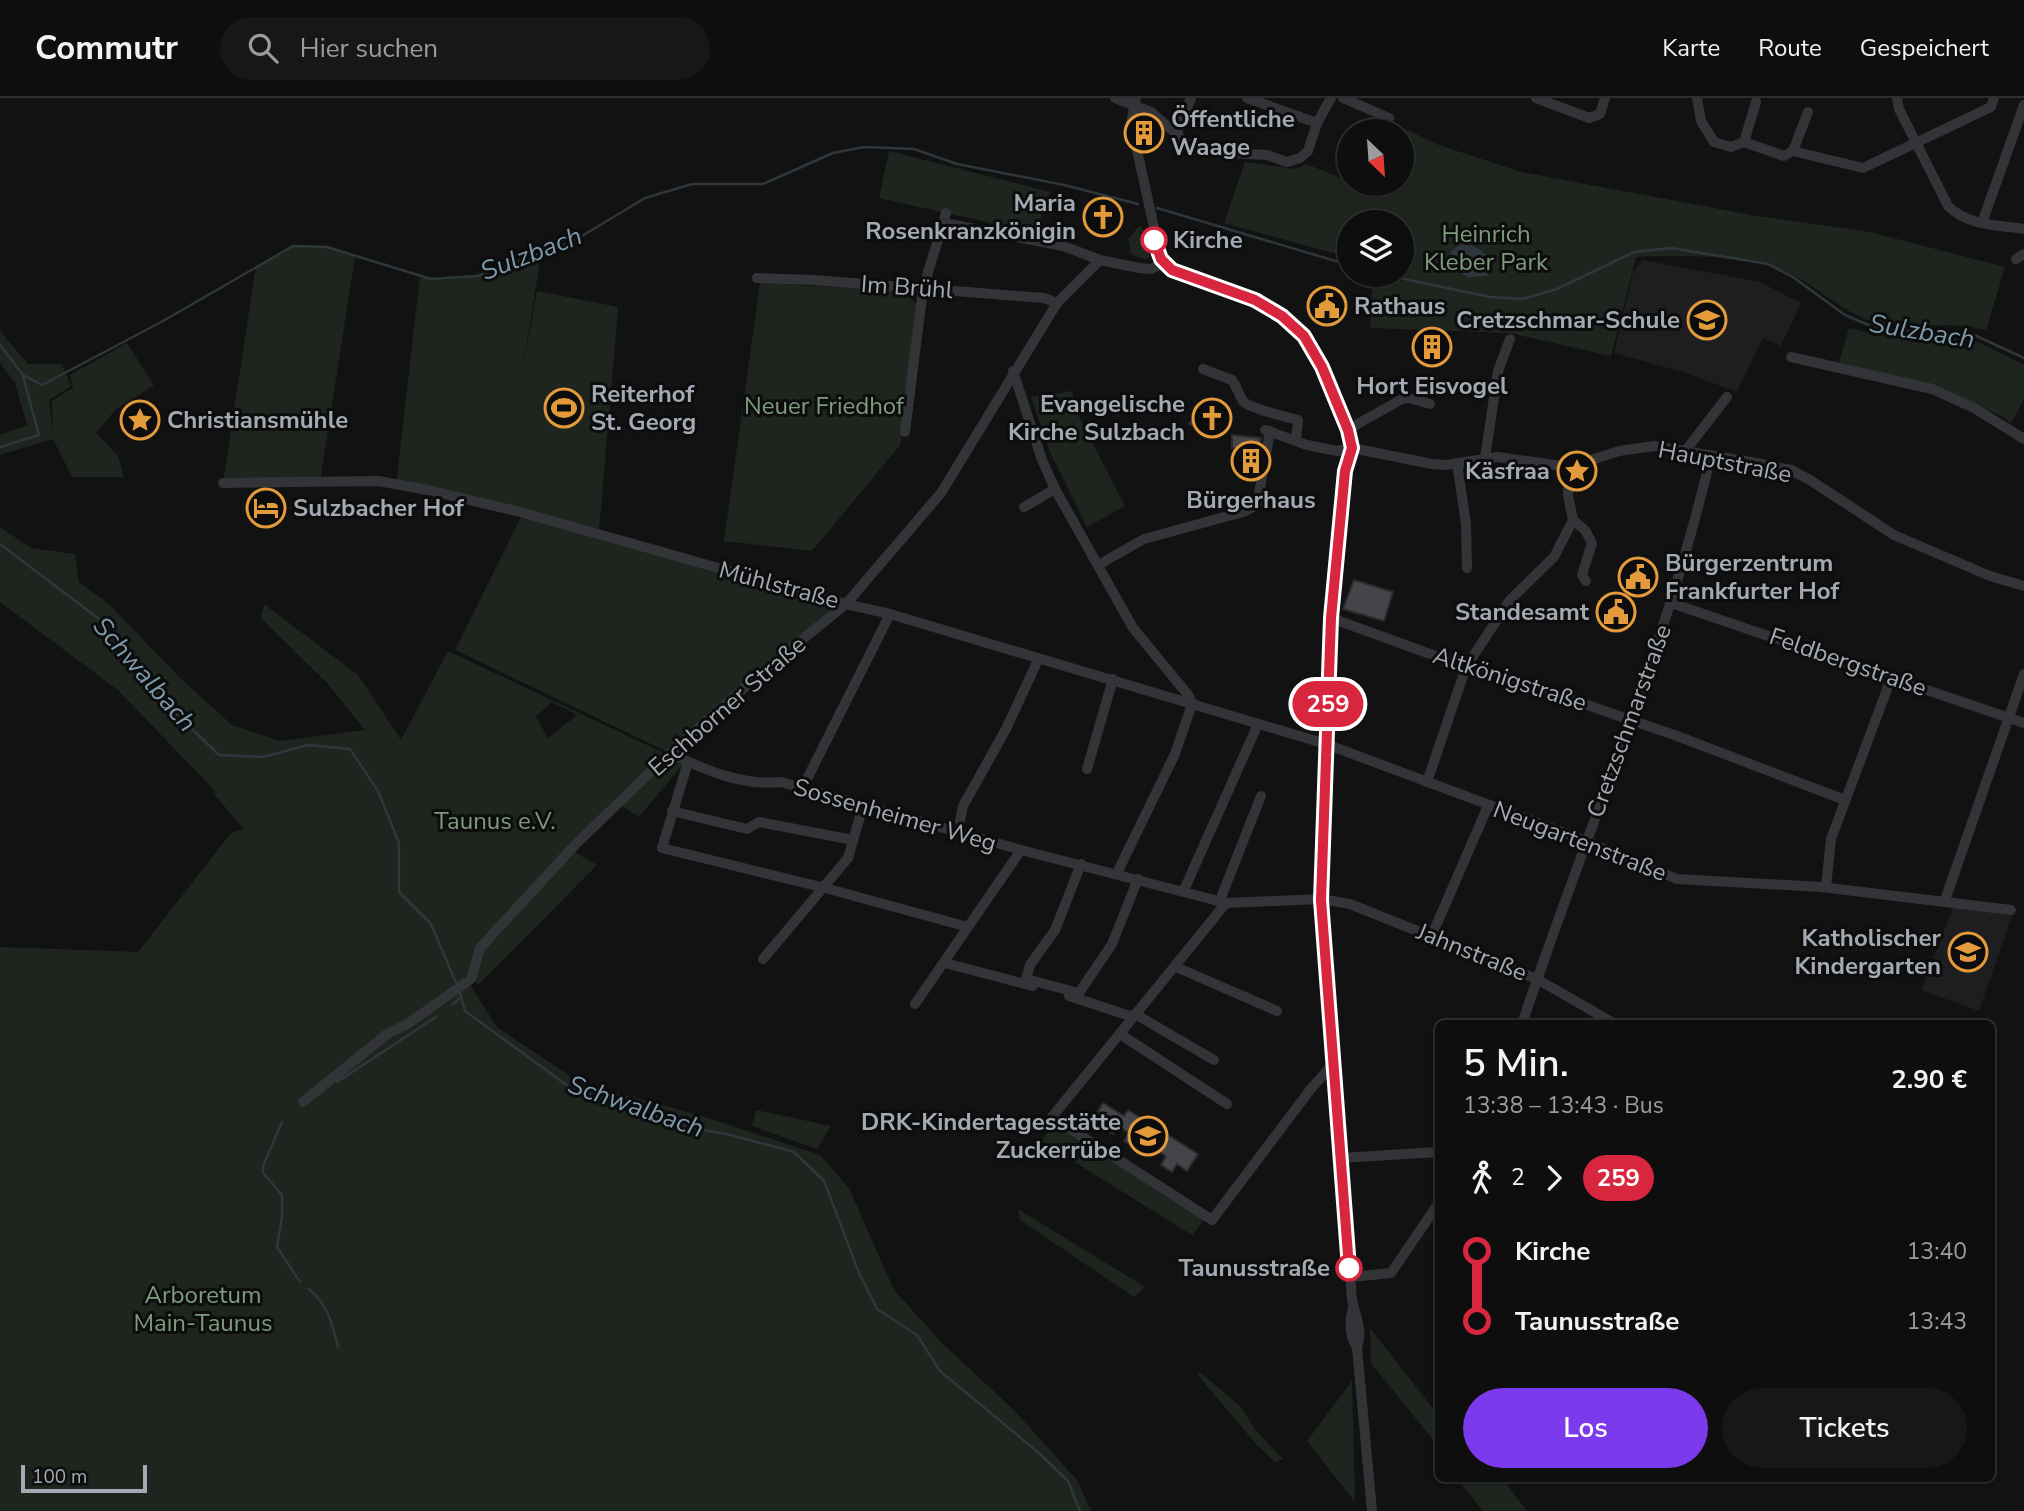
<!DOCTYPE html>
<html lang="de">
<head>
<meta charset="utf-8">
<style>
  body { margin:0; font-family:"Nunito Sans",sans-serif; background:#171717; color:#f1f3f6; height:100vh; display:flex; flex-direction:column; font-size:26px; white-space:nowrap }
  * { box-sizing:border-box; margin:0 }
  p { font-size:23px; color:#9b9c9e }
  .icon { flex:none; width:38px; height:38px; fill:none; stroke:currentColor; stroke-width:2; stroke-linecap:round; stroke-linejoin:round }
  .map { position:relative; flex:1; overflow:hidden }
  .side { position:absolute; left:1435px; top:922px; width:560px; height:462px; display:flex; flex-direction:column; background:#0e0e0e; border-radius:10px; box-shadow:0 2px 5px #0004,0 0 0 2px #2e2e2e }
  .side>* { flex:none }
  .badge { padding:0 14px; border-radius:23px; font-size:24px; line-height:46px }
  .needle { width:46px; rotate:155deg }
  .fabs { position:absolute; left:1337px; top:21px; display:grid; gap:14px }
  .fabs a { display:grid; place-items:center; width:77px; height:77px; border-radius:50%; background:#0e0e0e; box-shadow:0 2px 5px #0004,0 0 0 2px #2e2e2e; font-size:35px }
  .scale { position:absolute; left:21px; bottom:18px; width:126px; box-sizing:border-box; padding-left:7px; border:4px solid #a4aab2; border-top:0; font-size:19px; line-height:24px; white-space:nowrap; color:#a4aab2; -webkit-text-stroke:5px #0d0d0e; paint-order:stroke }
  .map>.badge { position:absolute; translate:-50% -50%; box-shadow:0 0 0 4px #fff }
  .legs { display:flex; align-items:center; gap:10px; height:77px; padding:0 28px; font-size:23px }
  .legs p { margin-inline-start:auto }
  .headline { display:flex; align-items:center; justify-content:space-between; height:119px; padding:0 28px }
  h1 { font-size:38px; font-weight:600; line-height:52px }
  .primary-button { display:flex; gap:14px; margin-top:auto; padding:14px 28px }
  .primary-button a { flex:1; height:80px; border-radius:42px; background:#7c3aed; color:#fff; font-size:28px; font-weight:600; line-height:80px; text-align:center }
  .primary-button a+a { background:#171717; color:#f1f3f6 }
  ul { padding:0 28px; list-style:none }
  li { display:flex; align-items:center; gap:24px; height:70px; font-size:26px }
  li i { display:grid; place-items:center; width:10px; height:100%; margin:0 9px; background:currentColor }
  li i::after { content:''; width:18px; height:18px; margin:-9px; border:5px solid; border-radius:50%; background:#0e0e0e }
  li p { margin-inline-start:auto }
  li:first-child i { background:linear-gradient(#0000 50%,currentColor 0) }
  li:last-child i { background:linear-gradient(currentColor 50%,#0000 0) }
  header { display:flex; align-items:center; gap:42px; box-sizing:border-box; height:98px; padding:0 35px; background:#0e0e0e; border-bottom:2px solid #2e2e2e }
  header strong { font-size:33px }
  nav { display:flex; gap:38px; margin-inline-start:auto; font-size:24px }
  .search { width:490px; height:63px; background:#171717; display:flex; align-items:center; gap:18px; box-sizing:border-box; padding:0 24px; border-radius:38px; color:#9b9c9e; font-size:26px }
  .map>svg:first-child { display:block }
</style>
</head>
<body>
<header>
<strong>Commutr</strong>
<div class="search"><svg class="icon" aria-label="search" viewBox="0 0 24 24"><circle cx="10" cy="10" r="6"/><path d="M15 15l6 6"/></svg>Hier suchen</div>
<nav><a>Karte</a><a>Route</a><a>Gespeichert</a></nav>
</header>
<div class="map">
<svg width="2024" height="1413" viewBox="0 0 2024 1413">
  <rect width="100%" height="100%" fill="#121213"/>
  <g fill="#1e1e20">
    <polygon points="1643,162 1760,184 1801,205 1781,248 1763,240 1737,294 1683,274 1614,255 1633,174"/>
    <polygon points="1954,807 2013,815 1979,913 1921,892"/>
  </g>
  <g fill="#1e251f" fill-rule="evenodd">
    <path d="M1389,23L1436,46L1521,74L1757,118L1870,134L2005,169L1986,232C1950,222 1913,232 1879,225C1847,218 1823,193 1795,178C1752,156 1683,157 1636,159L1611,258L1510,235L1370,230L1372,191L1360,177H1402V124H1349V164L1344,158L1224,125L1245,64L1296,71L1306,66L1349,83V86H1402V33H1384Z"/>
    <polygon points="889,53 1050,94 1036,135 879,100"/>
    <polygon points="1140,127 1144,133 1140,135 1142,140 1146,140 1150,159 1146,162 1131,156 1128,141"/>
    <polygon points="293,148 327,149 355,158 320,384 223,385 256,168"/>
    <path d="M541,157L522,275L537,193L618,209L599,433L846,506L670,655L455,552L523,415L396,387L420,178C459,189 505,171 541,157Z"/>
    <polygon points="760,185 906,193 917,208 900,347 812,453 724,443"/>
    <polygon points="1849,230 1877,237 1967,241 1980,245 2024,267 2024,301 2011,325 2003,319 1934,287 1838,268"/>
    <polygon points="0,233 28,266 62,266 71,288 49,302 53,334 52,303 73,290 70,277 127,245 154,287 116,311 96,335 118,358 124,379 72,379 53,341 0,357 0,337 27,327 15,285 0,265"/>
    <polygon points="1072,293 1078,317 1125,408 1087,429 1050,354 1031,299"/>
    <path d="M0,429L31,450L75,456L79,484L109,506L180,580L232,627L280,643L365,632L327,585L261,520L264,506L358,577L401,642L448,553L668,657L571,752L597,767L478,887L470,874L435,907L442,908L470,887L497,929L580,985L699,1017L820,1057L849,1090L894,1192L942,1245L1014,1312L1077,1382L1091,1413H0V849L138,854L231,735L244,731L213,695H217L119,593L0,504ZM552,604L577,617L548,640L536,619Z"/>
    <polygon points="667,660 683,666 639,719 620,707"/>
    <polygon points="756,1012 831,1028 817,1051 752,1028"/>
    <polygon points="1054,1026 1205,1121 1192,1137 1041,1043"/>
    <polygon points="1018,1111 1145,1189 1134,1199 1020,1122"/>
    <polygon points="1370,1230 1438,1317 1438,1348 1371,1265"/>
    <polygon points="1200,1274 1241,1309 1256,1333 1283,1361 1275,1364 1255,1345 1197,1276"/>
    <polygon points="1352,1283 1355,1404 1307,1343"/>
    <polygon points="1457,1381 1503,1381 1527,1413 1483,1413"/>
  </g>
  <path fill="#2e373c" d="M1462,145C1480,148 1494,158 1487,178L1467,179L1453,169L1450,154Z"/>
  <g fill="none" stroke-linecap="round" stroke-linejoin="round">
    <g stroke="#2e373c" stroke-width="2.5">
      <polyline points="1157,110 1349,167"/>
      <polyline points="1385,177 1490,199 1522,201 1557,191 1634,154 1671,150 1768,166 1793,179 1845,217 1878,231 1970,235 2024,260"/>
      <polyline points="0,247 23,277 42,287 163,223 293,148 327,149 431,181 477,178 572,144 645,100 692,86 763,86 833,55 864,49 914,51 957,66 1064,87 1138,106"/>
      <polyline points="0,349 39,337 23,278"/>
      <polyline points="0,446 99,521 162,602 219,657 263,659 308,647 350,651 378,693 399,745 399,794 431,826 456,885"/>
      <polyline points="460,895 465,913 572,991 690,1030 727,1036 794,1054 824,1083 859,1175 877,1211 917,1237 940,1273 1040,1356 1068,1383 1080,1413"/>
      <polyline points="452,907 460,900"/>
      <polyline points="337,984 436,919"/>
      <polyline points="282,1024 263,1068 263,1075 282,1097 282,1119 277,1149 300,1184"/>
      <path d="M309,1191C328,1207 332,1225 338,1249"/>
    </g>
  </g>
  <g fill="#434548" stroke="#2c2c2f" stroke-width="2">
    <polygon points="1420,235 1450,245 1444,263 1414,253"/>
    <polygon points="1224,309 1227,324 1203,330 1202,327 1195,329 1189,326 1193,321 1200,319 1199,315"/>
    <polygon points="1232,337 1261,340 1254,376 1241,375 1243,351 1232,350"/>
    <polygon points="1354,482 1393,494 1384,523 1343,511"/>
    <polygon points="1103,1005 1124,1018 1128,1012 1198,1056 1187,1073 1177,1066 1172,1074 1161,1067 1166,1058 1139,1041 1134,1049 1124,1043 1129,1035 1118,1028 1113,1036 1103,1030 1108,1022 1097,1015"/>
  </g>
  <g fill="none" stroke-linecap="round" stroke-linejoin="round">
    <g stroke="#333438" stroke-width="10">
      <polyline points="1115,0 1151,14 1196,53 1267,57 1287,64 1300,60 1308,53 1317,25 1331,0"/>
      <path d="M1136,0L1131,25L1161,161L1168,169L1181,176L1255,202L1282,217L1304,238L1322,269L1349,338L1352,350L1345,373L1331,520L1321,801L1349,1170C1352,1183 1350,1198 1354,1210C1358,1225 1362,1234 1357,1250"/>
      <polyline points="1247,0 1317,25"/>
      <polyline points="1343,0 1389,20"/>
      <polyline points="1536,0 1589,20 1600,16 1605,0"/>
      <polyline points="1697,0 1701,23 1714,44 1731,49 1744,44 1784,58 1793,53 1863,70 1991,9 1994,0"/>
      <path d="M1897,0L1899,11L1948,108C1968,128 1998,127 2024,131"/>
      <polyline points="1176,37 1191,0"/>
      <polyline points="1744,44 1756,4"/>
      <polyline points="1793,53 1808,14"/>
      <polyline points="944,125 1063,148 1100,162 1139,170 1151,171 1164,165"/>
      <polyline points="1982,125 2024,7"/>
      <polyline points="2016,161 2024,156"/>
      <polyline points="757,180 813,182 1044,200 1057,205"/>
      <polyline points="1791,259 1932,291 1974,310 2024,341"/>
      <path d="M1203,271L1232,282C1237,289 1239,297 1243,303C1248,310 1287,319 1298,322L1296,342"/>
      <polyline points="1013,273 1042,362 1055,391 1133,530 1189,598 1192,606 1175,656 1117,775"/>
      <polyline points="1265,332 1307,347 1337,353 1352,350 1432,366 1446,367 1498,359 1569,369 1619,353 1654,348 1757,365 1791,372 1810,382 1894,437 1990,478 2024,488"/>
      <polyline points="1347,332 1402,301 1409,300 1430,306"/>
      <polyline points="905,334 923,191 946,115"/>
      <polyline points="1686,352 1727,299"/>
      <polyline points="1485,360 1498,273 1510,241"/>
      <polyline points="1457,365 1466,426 1467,470"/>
      <polyline points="223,385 378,383 428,392 524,415 846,506 890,516 1326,646 1586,743 1677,781 1821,789 2011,812"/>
      <polyline points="1024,409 1055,391"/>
      <polyline points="1573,422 1585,432 1592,445 1582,477 1586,483"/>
      <polyline points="1098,467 1144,441 1243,414 1257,407 1270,333"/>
      <polyline points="1671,505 2024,625"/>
      <polyline points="1331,520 1466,569 1538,590 1677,638 1845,702"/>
      <path d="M670,655C705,672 741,688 781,684L1021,752L1226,805L1321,801L1350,806L1537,881L1615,926"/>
      <polyline points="688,664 662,750 825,790 968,829"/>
      <polyline points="1087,671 1113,581"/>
      <polyline points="808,679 890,516"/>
      <polyline points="1427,684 1466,569 1510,502 1554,459 1573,422 1568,397 1569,369"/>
      <polyline points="672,713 747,731 759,724 853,742"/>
      <polyline points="960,723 963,708 1006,631 1038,562"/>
      <polyline points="1081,766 1055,832 1030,867 1026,881 1079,895 1112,846 1138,781"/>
      <polyline points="1826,789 1831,741 1892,578"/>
      <polyline points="1184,792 1258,626"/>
      <polyline points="1220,802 1261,698"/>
      <polyline points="1945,802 2024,576"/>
      <polyline points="1226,805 1052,1019 1212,1122 1310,992 1332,967"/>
      <polyline points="1432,837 1488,708"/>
      <polyline points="763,861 848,760 863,708"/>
      <polyline points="945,865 1033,888"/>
      <polyline points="1176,869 1277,913"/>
      <polyline points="1069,898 1133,919"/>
      <polyline points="915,906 1021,752"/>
      <polyline points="1135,916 1214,962"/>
      <path d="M1522,926C1585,736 1666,552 1711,357"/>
      <polyline points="1120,936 1227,1006"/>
      <polyline points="303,1004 387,936 409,925 471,881 480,850 575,747 670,655 761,575 846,506 941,395 1057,205 1100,162"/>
      <polyline points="1341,1060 1438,1054"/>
      <polyline points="1351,1179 1391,1175 1438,1106"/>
      <path d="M1353,1210C1349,1224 1350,1238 1357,1250L1372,1413"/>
    </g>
  </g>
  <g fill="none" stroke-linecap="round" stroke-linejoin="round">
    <defs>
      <polyline id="line-1" points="1154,142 1161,161 1172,172 1255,202 1282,218 1304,238 1322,269 1348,332 1352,350 1345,373 1331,520 1321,802 1349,1170"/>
    </defs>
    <use href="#line-1" stroke="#fff" stroke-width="16"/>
    <use href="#line-1" stroke="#d7263d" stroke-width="10"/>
  </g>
  <defs>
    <symbol id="building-ring" viewBox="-11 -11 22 22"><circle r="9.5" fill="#0d0d0e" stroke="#e29a3b" stroke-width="1.5"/><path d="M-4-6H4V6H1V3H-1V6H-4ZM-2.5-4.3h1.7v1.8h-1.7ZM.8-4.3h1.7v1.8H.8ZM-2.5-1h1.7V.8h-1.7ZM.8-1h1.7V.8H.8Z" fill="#e29a3b"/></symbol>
    <symbol id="church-ring" viewBox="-11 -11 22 22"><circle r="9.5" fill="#0d0d0e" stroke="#e29a3b" stroke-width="1.5"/><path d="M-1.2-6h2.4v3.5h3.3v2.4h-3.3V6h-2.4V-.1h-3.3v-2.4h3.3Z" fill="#e29a3b"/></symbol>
    <symbol id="civic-ring" viewBox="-11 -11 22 22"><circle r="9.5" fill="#0d0d0e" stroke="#e29a3b" stroke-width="1.5"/><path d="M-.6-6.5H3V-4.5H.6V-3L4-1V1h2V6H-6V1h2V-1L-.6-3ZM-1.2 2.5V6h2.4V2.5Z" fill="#e29a3b"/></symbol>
    <symbol id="school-ring" viewBox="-11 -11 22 22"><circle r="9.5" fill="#0d0d0e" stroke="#e29a3b" stroke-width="1.5"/><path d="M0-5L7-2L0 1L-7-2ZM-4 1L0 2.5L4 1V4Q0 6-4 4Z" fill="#e29a3b"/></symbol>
    <symbol id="stadium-ring" viewBox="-11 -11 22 22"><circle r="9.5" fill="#0d0d0e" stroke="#e29a3b" stroke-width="1.5"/><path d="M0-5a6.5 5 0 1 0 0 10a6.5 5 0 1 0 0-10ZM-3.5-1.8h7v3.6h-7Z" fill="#e29a3b"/></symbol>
    <symbol id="sight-ring" viewBox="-11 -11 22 22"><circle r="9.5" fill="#0d0d0e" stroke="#e29a3b" stroke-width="1.5"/><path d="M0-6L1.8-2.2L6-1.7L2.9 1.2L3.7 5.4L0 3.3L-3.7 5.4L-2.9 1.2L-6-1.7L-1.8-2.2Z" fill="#e29a3b"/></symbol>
    <symbol id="hotel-ring" viewBox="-11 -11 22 22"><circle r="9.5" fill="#0d0d0e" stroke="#e29a3b" stroke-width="1.5"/><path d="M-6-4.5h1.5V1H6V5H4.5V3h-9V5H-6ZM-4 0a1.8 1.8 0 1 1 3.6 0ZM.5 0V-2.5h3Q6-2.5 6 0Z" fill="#e29a3b"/></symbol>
  </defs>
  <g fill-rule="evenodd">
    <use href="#building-ring" x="1122" y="13" width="44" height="44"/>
    <use href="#church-ring" x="1081" y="97" width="44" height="44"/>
    <use href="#civic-ring" x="1305" y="186" width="44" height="44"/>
    <use href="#school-ring" x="1685" y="200" width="44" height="44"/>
    <use href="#building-ring" x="1410" y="227" width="44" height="44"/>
    <use href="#stadium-ring" x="542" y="288" width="44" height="44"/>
    <use href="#church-ring" x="1190" y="298" width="44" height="44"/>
    <use href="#sight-ring" x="118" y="300" width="44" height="44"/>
    <use href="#building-ring" x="1229" y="341" width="44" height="44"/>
    <use href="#sight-ring" x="1555" y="351" width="44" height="44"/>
    <use href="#hotel-ring" x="244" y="388" width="44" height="44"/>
    <use href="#civic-ring" x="1616" y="457" width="44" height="44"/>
    <use href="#civic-ring" x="1594" y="492" width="44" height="44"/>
    <use href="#school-ring" x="1946" y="832" width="44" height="44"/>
    <use href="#school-ring" x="1126" y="1016" width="44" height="44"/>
  </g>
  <g fill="#fff" stroke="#d7263d" stroke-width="3.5">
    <circle cx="1154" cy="142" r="12"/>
    <circle cx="1349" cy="1170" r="12"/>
  </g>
  <g text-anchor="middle" stroke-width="6" stroke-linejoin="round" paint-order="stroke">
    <g font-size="24" font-weight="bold" fill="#a4aab2" stroke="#0d0d0e" text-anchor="end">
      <text x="1171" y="29" text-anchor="start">Öffentliche<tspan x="1171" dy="28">Waage</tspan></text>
      <text x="1076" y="113">Maria<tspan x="1076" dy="28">Rosenkranzkönigin</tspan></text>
      <text x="1354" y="216" text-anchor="start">Rathaus</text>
      <text x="1680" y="230">Cretzschmar-Schule</text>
      <text x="1432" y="296" text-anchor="middle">Hort Eisvogel</text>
      <text x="591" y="304" text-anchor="start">Reiterhof<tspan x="591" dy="28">St. Georg</tspan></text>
      <text x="1185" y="314">Evangelische<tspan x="1185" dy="28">Kirche Sulzbach</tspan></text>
      <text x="167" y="330" text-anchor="start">Christiansmühle</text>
      <text x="1550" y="381">Käsfraa</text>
      <text x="1251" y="410" text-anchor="middle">Bürgerhaus</text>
      <text x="293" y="418" text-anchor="start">Sulzbacher Hof</text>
      <text x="1665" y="473" text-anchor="start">Bürgerzentrum<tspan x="1665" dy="28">Frankfurter Hof</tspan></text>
      <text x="1589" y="522">Standesamt</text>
      <text x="1941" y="848">Katholischer<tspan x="1941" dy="28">Kindergarten</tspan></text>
      <text x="1121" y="1032">DRK-Kindertagesstätte<tspan x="1121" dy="28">Zuckerrübe</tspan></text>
    </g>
    <g font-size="24" fill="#7d9c7c" stroke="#0d0d0e">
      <text x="1486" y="144">Heinrich<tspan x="1486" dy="28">Kleber Park</tspan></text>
      <text x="824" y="316">Neuer Friedhof</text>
      <text x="495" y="731">Taunus e.V.</text>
      <text x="203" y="1205">Arboretum<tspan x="203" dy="28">Main-Taunus</tspan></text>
    </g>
    <g font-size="24" font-weight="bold" fill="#a4aab2" stroke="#0d0d0e" text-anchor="start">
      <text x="1173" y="150">Kirche</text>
      <text x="1330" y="1178" text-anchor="end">Taunusstraße</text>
    </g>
    <g font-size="24" fill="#a4aab2" stroke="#0d0d0e">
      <text transform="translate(907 189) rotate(4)" y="8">Im Brühl</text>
      <text transform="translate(1725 364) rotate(11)" y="8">Hauptstraße</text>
      <text transform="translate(779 487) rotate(15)" y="8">Mühlstraße</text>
      <text transform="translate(1848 564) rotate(19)" y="8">Feldbergstraße</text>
      <text transform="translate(1510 581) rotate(18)" y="8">Altkönigstraße</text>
      <text transform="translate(727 608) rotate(-41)" y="8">Eschborner Straße</text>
      <text transform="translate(1629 623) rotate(-70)" y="8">Cretzschmarstraße</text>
      <text transform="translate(895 717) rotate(16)" y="8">Sossenheimer Weg</text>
      <text transform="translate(1580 743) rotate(21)" y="8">Neugartenstraße</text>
      <text transform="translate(1472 854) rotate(22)" y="8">Jahnstraße</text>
    </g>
    <g font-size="26" font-style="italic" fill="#7d9aab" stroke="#0d0d0e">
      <text transform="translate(531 155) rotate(-21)" y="9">Sulzbach</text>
      <text transform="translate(1922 233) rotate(9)" y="9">Sulzbach</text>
      <text transform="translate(145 576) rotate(49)" y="9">Schwalbach</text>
      <text transform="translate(636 1008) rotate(19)" y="9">Schwalbach</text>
    </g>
  </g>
</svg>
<div class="fabs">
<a><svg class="needle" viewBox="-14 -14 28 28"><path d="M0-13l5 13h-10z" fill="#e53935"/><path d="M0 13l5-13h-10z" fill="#9b9c9e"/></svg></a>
<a><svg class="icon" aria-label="layers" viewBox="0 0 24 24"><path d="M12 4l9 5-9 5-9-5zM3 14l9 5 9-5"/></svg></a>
</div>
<div class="scale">100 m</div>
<b class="badge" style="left:1328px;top:606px;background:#d7263d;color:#fff">259</b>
<section class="side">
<div class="headline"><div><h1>5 Min.</h1><p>13:38 – 13:43 · Bus</p></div><b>2.90 €</b></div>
<div class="legs"><svg class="icon" aria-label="walk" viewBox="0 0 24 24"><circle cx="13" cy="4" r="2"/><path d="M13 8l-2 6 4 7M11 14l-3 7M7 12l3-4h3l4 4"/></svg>2<svg class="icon" aria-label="forward" viewBox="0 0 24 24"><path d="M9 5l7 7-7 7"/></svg><b class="badge" style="background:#d7263d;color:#fff">259</b></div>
<ul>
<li><i style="color:#d7263d"></i><b>Kirche</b><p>13:40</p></li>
<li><i style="color:#d7263d"></i><b>Taunusstraße</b><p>13:43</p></li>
</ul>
<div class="primary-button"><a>Los</a><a>Tickets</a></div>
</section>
</div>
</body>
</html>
